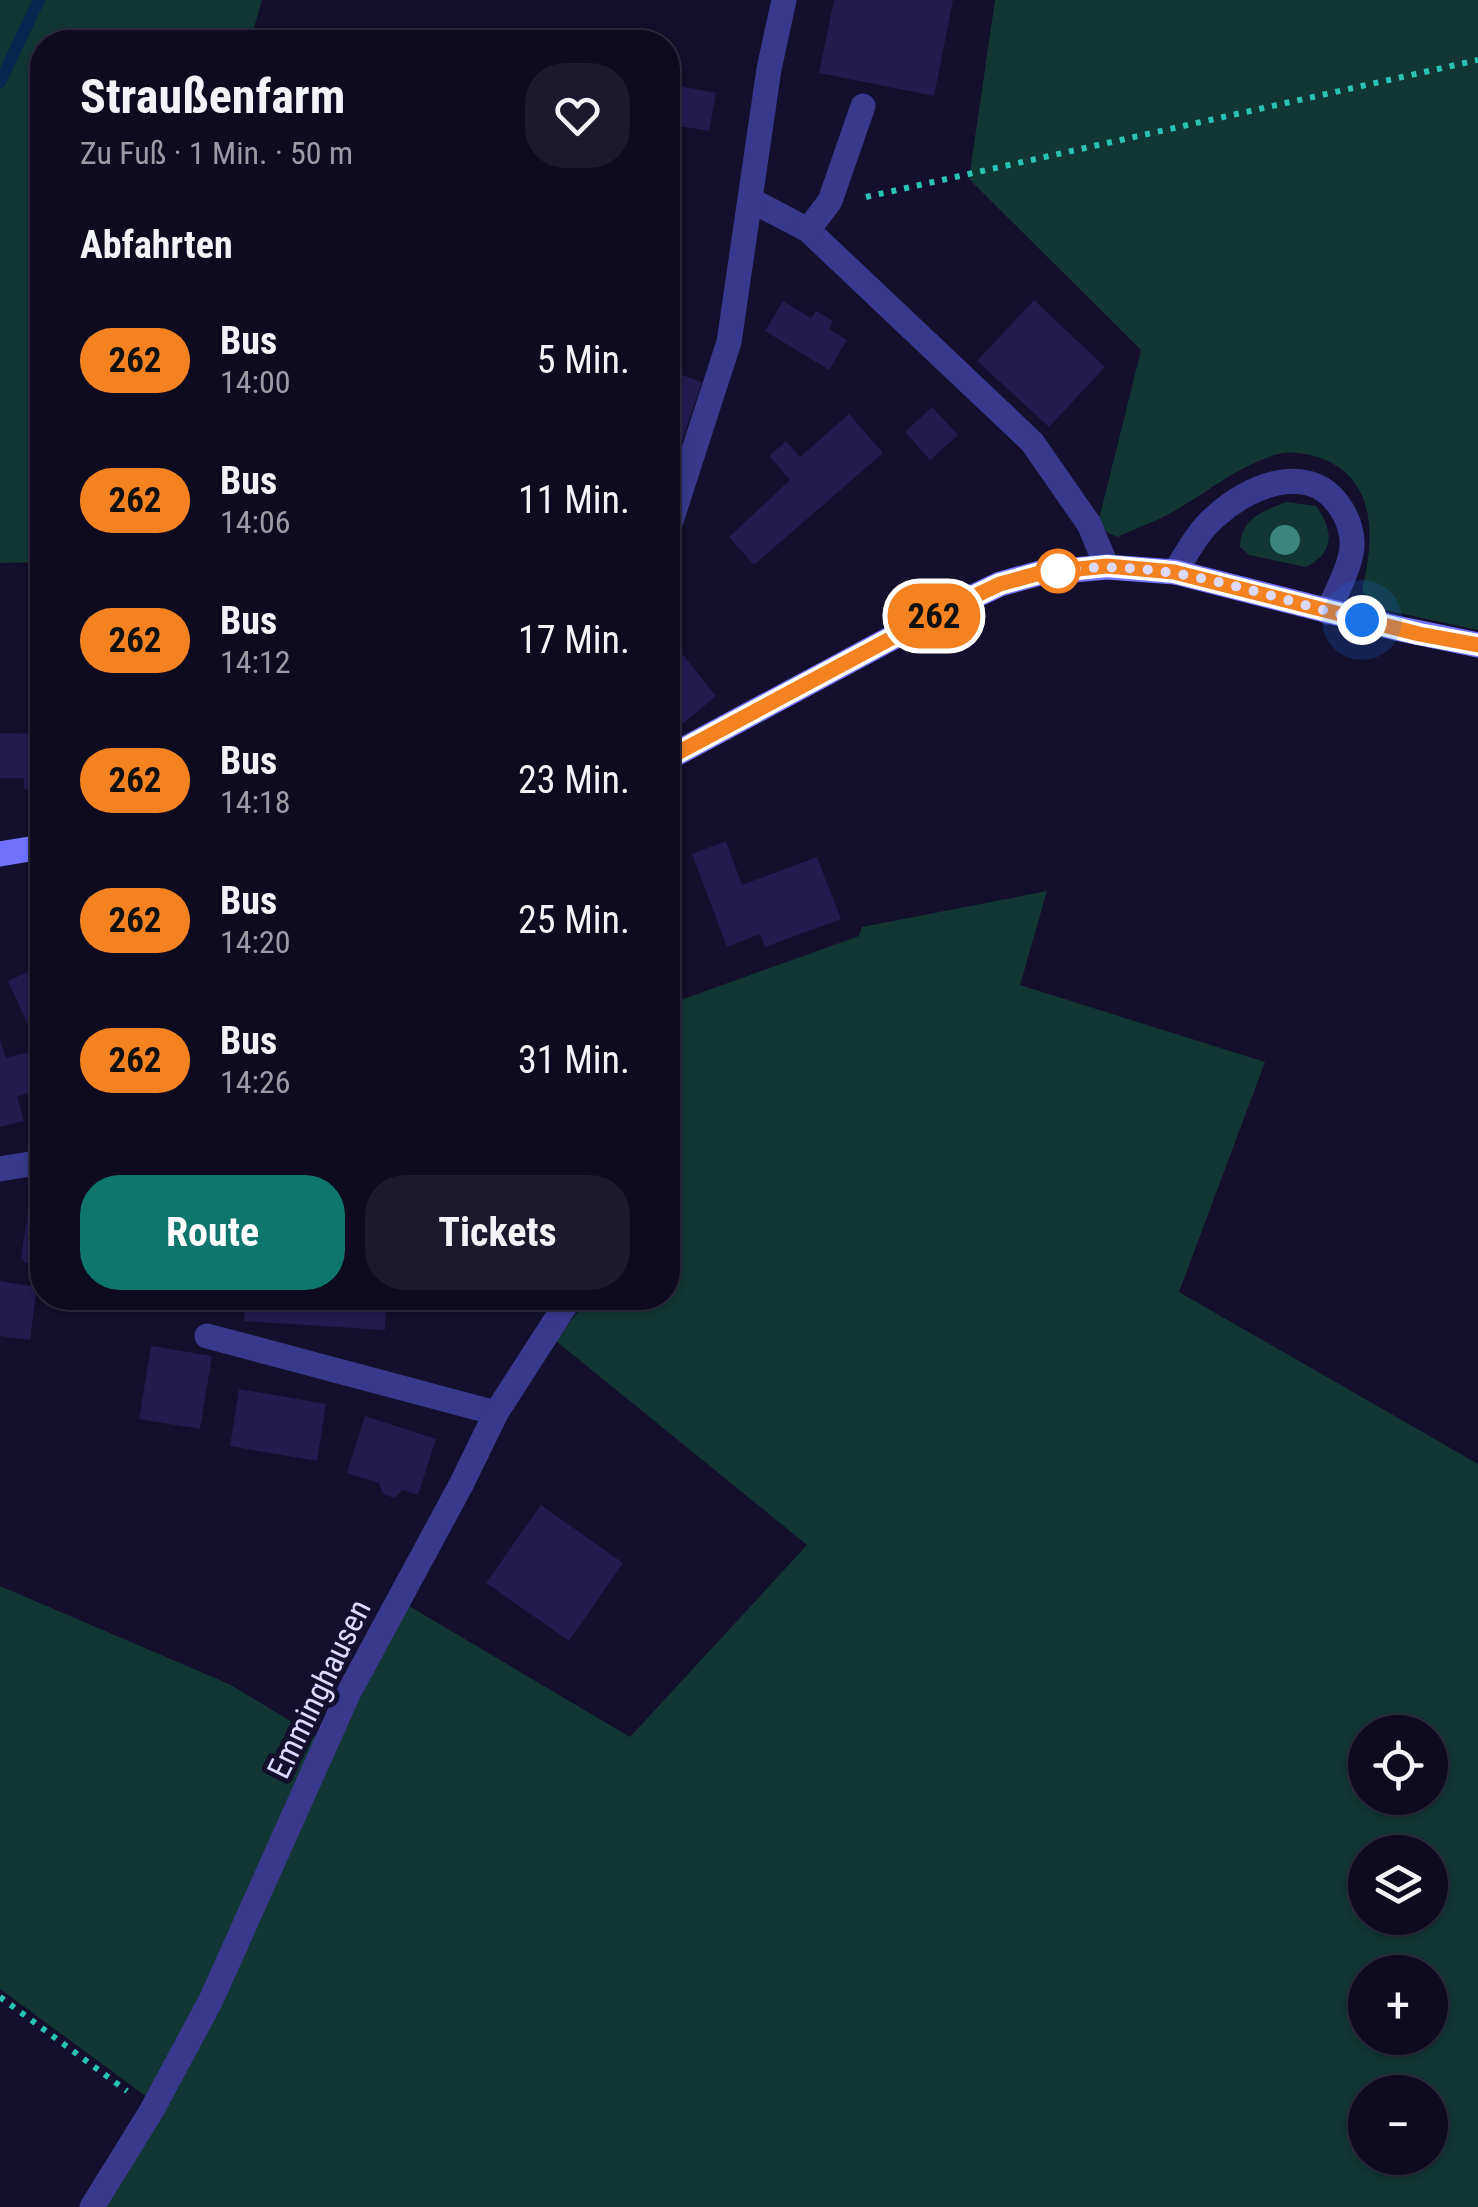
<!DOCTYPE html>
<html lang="de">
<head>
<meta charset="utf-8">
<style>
  body { margin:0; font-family:"Roboto Condensed",sans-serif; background:#1c192e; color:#f1f3f6; height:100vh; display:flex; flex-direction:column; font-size:38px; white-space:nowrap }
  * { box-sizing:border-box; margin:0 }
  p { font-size:32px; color:#9b9ba5 }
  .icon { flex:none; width:55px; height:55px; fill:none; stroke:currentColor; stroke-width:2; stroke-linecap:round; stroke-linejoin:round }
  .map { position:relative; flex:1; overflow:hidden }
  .panel { position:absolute; left:30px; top:30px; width:650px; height:1280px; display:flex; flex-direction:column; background:#0e0b21; border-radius:40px; box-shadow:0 2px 8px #0004,0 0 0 2px #2e2b3f }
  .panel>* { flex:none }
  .badge { padding:0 20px; border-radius:32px; font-size:35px; line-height:65px }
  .buttons { position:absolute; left:1348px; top:1715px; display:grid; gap:20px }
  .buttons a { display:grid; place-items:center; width:100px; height:100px; border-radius:50%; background:#0e0b21; box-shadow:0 2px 8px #0004,0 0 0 2px #2e2b3f; font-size:50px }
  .you { position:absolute; width:50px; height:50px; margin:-25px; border:8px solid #fff; border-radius:50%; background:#1a73e8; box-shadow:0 0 0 15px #1a73e833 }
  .map>.badge { position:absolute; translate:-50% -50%; box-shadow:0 0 0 5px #fff }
  h2 { padding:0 50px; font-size:38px; line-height:90px }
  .round { display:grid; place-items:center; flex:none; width:105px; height:105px; border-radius:40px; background:#1c192e }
  .headline { display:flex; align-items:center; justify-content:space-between; height:170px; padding:0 50px }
  h1 { font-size:48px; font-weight:700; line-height:75px }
  .cta { display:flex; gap:20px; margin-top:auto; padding:20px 50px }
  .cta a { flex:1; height:115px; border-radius:40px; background:#0f766e; color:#fff; font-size:40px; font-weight:700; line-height:115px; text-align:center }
  .cta a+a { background:#1c192e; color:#f1f3f6 }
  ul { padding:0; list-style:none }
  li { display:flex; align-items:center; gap:30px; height:140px; padding:0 50px }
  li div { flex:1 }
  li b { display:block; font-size:38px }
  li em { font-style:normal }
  li .badge { min-width:110px; font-weight:700; text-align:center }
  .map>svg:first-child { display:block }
</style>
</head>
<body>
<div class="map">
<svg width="1478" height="2207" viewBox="0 0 1478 2207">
  <rect width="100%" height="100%" fill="#130f2c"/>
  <g fill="#123633" fill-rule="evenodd">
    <polygon points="0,0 262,0 250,42 42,42 42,562 0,563"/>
    <path d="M995,0H1478V630L1376,608L1362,590C1373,544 1379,486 1328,461C1315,455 1297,451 1283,453C1241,462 1205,495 1167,515C1152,523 1134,529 1118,537L1108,533L1098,523L1141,350L969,179Z"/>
    <path d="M1286,502L1316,506C1333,530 1336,552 1306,567L1249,555L1240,547C1241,518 1263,511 1286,502Z"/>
    <path d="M1047,891L1020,985L1265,1062L1179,1292L1478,1464V2207H99L404,1603L630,1737L807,1545L556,1341L588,1298H668V1147L674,1112L678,1001L859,936L862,927ZM1365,1732H1430V1798H1365ZM1365,1852H1430V1918H1365ZM1365,1972H1430V2038H1365ZM1365,2092H1430V2158H1365Z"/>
    <polygon points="0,1586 229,1684 317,1737 206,1997 151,2100 0,1989"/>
  </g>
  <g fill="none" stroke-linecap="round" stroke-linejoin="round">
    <polyline stroke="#092651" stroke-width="12" points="0,82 39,0"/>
  </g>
  <g fill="#231a4e">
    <polygon points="834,0 953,0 934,96 819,73"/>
    <polygon points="668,84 716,93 709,131 668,124"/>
    <polygon points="1034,300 1105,367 1049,427 977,361"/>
    <polygon points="783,301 811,318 816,311 833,321 829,329 847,340 829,370 765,331"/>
    <polygon points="668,370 702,382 668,482"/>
    <polygon points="932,407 958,435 930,460 905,432"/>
    <polygon points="849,414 883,453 754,565 729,537 790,480 769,456 786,441 800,457"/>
    <polygon points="675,645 716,696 668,736 668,651"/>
    <polygon points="0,733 42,734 41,789 24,789 24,778 0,778"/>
    <polygon points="726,841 742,885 817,857 841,919 765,947 760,934 727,947 692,854"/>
    <polygon points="42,965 42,1055 8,981"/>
    <polygon points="0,1040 6,1058 29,1052 39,1091 17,1096 24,1121 0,1127"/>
    <polygon points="28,1212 42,1215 35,1265 25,1263 21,1257"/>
    <polygon points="0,1281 37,1287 30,1340 0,1336"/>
    <polygon points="246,1298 386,1298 385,1330 244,1321"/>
    <polygon points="151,1346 212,1356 200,1429 139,1419"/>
    <polygon points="239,1389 326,1404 317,1461 230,1446"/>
    <polygon points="365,1416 436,1439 418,1495 403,1490 394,1498 383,1494 379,1483 347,1473"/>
    <polygon points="541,1505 623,1563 569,1641 486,1583"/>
  </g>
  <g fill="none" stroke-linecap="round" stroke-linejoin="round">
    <g stroke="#29c4b5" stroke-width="6" stroke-dasharray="5 8" stroke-linecap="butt">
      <polyline points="866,197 1478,60"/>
      <polyline points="0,1997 127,2091"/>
    </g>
    <g stroke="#38388d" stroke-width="25">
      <polyline points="751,200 808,230 1032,442 1089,524 1107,567"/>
      <polyline points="808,230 830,201 863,106"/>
      <polyline points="668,530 729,342 769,69 784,0"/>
      <path d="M1175,572C1187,553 1198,531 1216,516C1247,487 1307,461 1338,504C1348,517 1355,537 1351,554C1347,574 1335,594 1328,612"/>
      <polyline points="207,1336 496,1413"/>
    </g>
    <g stroke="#38388d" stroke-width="25">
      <polyline points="0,1169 42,1162"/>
      <polyline points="92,2207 152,2110 211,2000 349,1692 462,1483 496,1413 570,1298"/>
    </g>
    <g stroke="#7173ff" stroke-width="25">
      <polyline points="668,758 929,618 1000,584 1040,573 1107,567 1175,572 1396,628 1478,645"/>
      <polyline points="0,854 42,847"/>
    </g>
  </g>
  <circle fill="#3c867d" cx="1285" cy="540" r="15"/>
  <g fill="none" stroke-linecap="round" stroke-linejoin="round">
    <defs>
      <polyline id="line" points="668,758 929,618 1000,584 1040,573 1107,566 1174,572 1419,634 1478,645"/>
    </defs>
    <use href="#line" stroke="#fff" stroke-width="22"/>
    <use href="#line" stroke="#f58220" stroke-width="15"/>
    <path stroke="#dddaff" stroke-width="10" stroke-dasharray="0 18" d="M1058,571C1162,555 1262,596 1362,620"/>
  </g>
  <circle fill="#fff" stroke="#f58220" stroke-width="5" cx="1058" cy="571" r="20"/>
  <g text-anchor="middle" stroke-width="10" stroke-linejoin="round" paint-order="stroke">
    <g font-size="32" fill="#dddaff" stroke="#130f2c">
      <text transform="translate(319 1689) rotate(-64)" y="11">Emminghausen</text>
    </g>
  </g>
</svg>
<div class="buttons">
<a><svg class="icon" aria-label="locate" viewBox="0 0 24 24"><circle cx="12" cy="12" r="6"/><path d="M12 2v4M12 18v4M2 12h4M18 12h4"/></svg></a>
<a><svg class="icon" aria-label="layers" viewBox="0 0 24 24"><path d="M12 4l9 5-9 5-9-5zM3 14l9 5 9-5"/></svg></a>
<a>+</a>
<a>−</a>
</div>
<div class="you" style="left:1362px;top:620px"></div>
<b class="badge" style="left:934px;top:616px;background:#f58220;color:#111">262</b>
<section class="panel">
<div class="headline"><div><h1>Straußenfarm</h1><p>Zu Fuß · 1 Min. · 50 m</p></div><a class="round"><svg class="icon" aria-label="heart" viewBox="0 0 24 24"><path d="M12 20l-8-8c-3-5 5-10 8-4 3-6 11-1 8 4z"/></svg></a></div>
<h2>Abfahrten</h2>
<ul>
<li><span class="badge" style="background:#f58220;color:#111">262</span><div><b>Bus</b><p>14:00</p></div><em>5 Min.</em></li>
<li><span class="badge" style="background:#f58220;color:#111">262</span><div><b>Bus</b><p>14:06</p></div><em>11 Min.</em></li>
<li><span class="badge" style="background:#f58220;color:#111">262</span><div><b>Bus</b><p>14:12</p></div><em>17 Min.</em></li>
<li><span class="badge" style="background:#f58220;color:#111">262</span><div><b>Bus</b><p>14:18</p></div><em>23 Min.</em></li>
<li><span class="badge" style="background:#f58220;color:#111">262</span><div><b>Bus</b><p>14:20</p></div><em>25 Min.</em></li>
<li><span class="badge" style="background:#f58220;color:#111">262</span><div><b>Bus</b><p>14:26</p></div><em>31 Min.</em></li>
</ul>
<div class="cta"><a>Route</a><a>Tickets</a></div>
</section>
</div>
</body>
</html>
